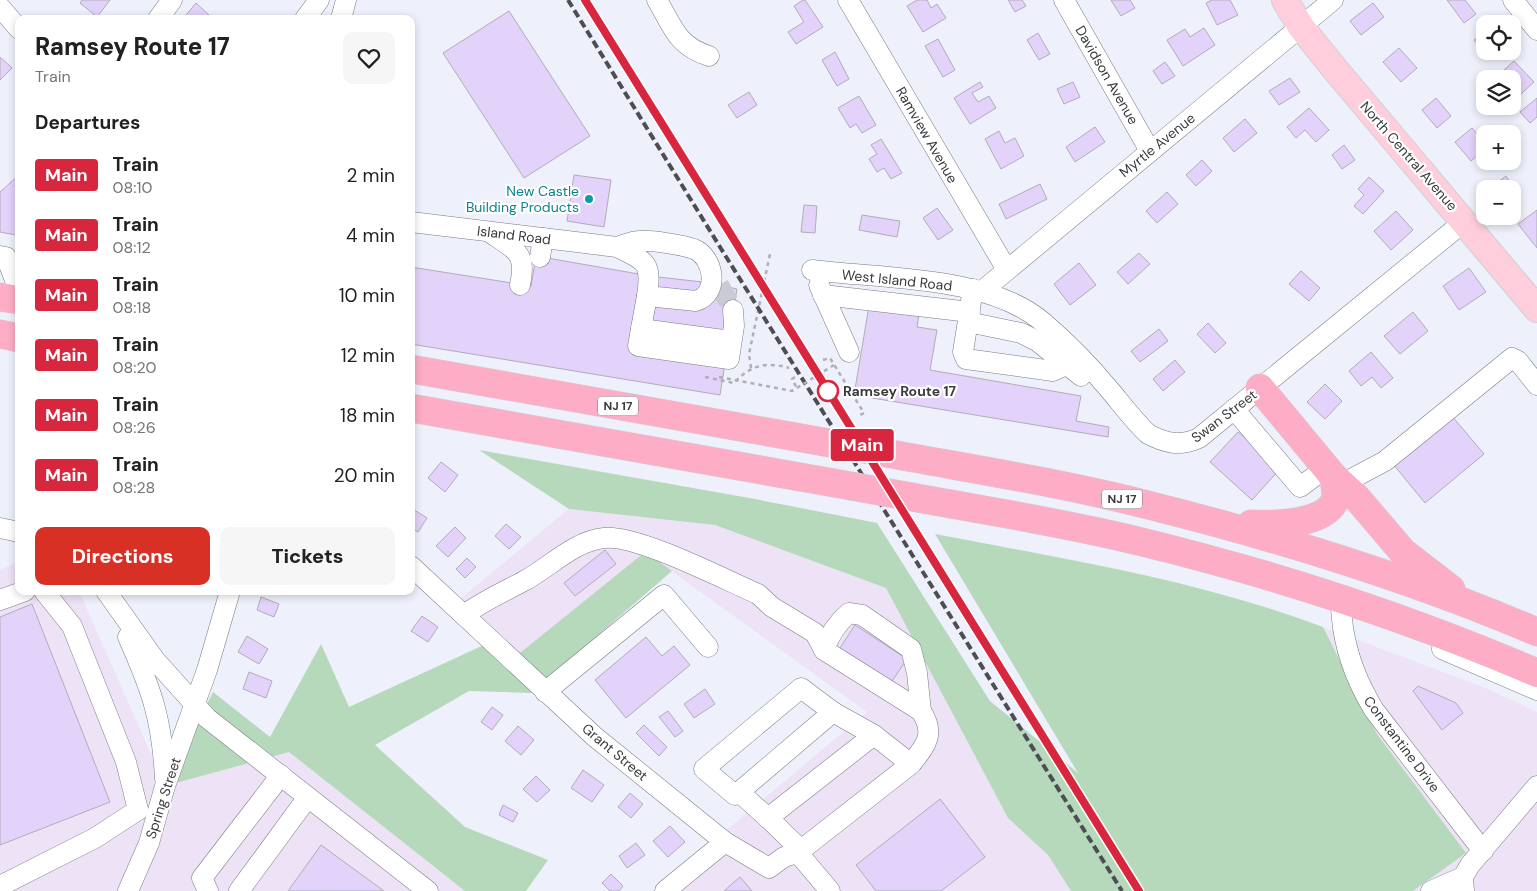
<!DOCTYPE html>
<html lang="en">
<head>
<meta charset="utf-8">
<style>
  body { margin:0; font-family:"DM Sans",sans-serif; background:#f6f6f6; color:#202124; height:100vh; display:flex; flex-direction:column; font-size:19px; white-space:nowrap }
  * { box-sizing:border-box; margin:0 }
  p { font-size:16px; color:#757577 }
  .icon { flex:none; width:28px; height:28px; fill:none; stroke:currentColor; stroke-width:2; stroke-linecap:round; stroke-linejoin:round }
  .map { position:relative; flex:1; overflow:hidden }
  .sheet { position:absolute; left:15px; top:15px; width:400px; height:580px; display:flex; flex-direction:column; background:#fff; border-radius:10px; box-shadow:0 2px 8px #0003 }
  .sheet>* { flex:none }
  .badge { padding:0 10px; border-radius:4px; font-size:18px; line-height:32px }
  .controls { position:absolute; left:1476px; top:15px; display:grid; gap:10px }
  .controls a { display:grid; place-items:center; width:45px; height:45px; border-radius:10px; background:#fff; box-shadow:0 2px 8px #0003; font-size:25px }
  .map>.badge { position:absolute; translate:-50% -50%; box-shadow:0 0 0 2px #fff }
  h2 { padding:0 20px; font-size:19px; line-height:45px }
  .round { display:grid; place-items:center; flex:none; width:52px; height:52px; border-radius:10px; background:#f6f6f6 }
  .summary { display:flex; align-items:center; justify-content:space-between; height:85px; padding:0 20px }
  h1 { font-size:24px; font-weight:800; line-height:38px }
  .action { display:flex; gap:10px; margin-top:auto; padding:10px 20px }
  .action a { flex:1; height:58px; border-radius:10px; background:#d93025; color:#fff; font-size:20px; font-weight:800; line-height:58px; text-align:center }
  .action a+a { background:#f6f6f6; color:#202124 }
  ul { padding:0; list-style:none }
  li { display:flex; align-items:center; gap:15px; height:60px; padding:0 20px }
  li div { flex:1 }
  li b { display:block; font-size:19px }
  li em { font-style:normal }
  li .badge { min-width:55px; font-weight:700; text-align:center }
  .map>svg:first-child { display:block }
</style>
</head>
<body>
<div class="map">
<svg width="1537" height="891" viewBox="0 0 1537 891">
  <rect width="100%" height="100%" fill="#eef0fb"/>
  <g fill="#ede2f6">
    <polygon points="569,509 715,525 886,588 1008,818 1048,855 1071,891 654,891 867,712 645,552 515,657 460,599"/>
    <polygon points="19,561 19,591 79,591 165,786 289,752 465,891 0,891 0,570"/>
    <polygon points="1323,627 1488,689 1537,712 1537,891 1413,891 1466,853 1377,734"/>
  </g>
  <g fill="#b6d9bc">
    <path d="M479,450L755,499L877,523L990,701L1078,773L935,534C1065,559 1198,580 1323,627L1377,734L1466,853L1413,891H1071L1048,855L1008,818L886,588L715,525L569,509Z"/>
    <polygon points="645,552 672,571 531,693 469,691 375,745 465,827 548,860 526,891 465,891 289,752 165,786 213,692 270,737 321,644 349,707 497,639 515,657"/>
  </g>
  <g fill="#e3d2f9" stroke="#b1adb7">
    <polygon points="82,0 110,0 97,17 80,3"/>
    <polygon points="803,0 805,0 823,27 796,44 788,32 804,22 794,6"/>
    <polygon points="917,0 927,0 931,8 937,4 946,18 923,32 907,6"/>
    <polygon points="1008,0 1022,0 1026,6 1015,12"/>
    <polygon points="1111,0 1130,0 1135,8 1121,16"/>
    <polygon points="1212,0 1230,0 1238,15 1217,25 1206,3"/>
    <polygon points="1447,0 1465,0 1476,14 1464,23"/>
    <polygon points="196,3 209,15 206,19 183,19"/>
    <polygon points="1373,3 1384,17 1361,35 1350,21"/>
    <polygon points="509,11 590,136 524,178 443,53"/>
    <polygon points="1204,28 1215,45 1183,66 1167,40 1185,29 1190,37"/>
    <polygon points="1485,31 1485,51 1489,51 1486,54 1474,40"/>
    <polygon points="1038,33 1050,54 1039,60 1027,40"/>
    <polygon points="938,39 955,70 943,77 925,46"/>
    <polygon points="1399,48 1417,68 1401,82 1383,62"/>
    <polygon points="835,52 849,79 837,86 822,60"/>
    <polygon points="0,57 12,68 0,80"/>
    <polygon points="1514,61 1534,82 1512,102 1512,79 1509,79 1503,71"/>
    <polygon points="1165,62 1175,76 1162,84 1153,71"/>
    <polygon points="1290,78 1300,92 1279,105 1269,91"/>
    <polygon points="980,82 983,87 972,93 978,102 989,96 996,108 970,124 954,98"/>
    <polygon points="1073,82 1080,97 1064,104 1057,89"/>
    <polygon points="749,92 757,105 737,118 728,105"/>
    <polygon points="859,96 876,125 862,133 856,124 850,128 838,108"/>
    <polygon points="1436,98 1451,116 1437,128 1422,110"/>
    <polygon points="1537,98 1537,117 1530,123 1520,112"/>
    <polygon points="1309,108 1329,130 1316,142 1305,130 1296,138 1287,127"/>
    <polygon points="1245,119 1257,133 1234,152 1223,138"/>
    <polygon points="1095,127 1105,142 1075,162 1066,147"/>
    <polygon points="1472,128 1485,144 1485,149 1471,161 1455,142"/>
    <polygon points="999,131 1005,143 1015,138 1024,156 1001,169 985,139"/>
    <polygon points="881,139 902,173 891,179 884,168 877,172 869,159 877,154 871,145"/>
    <polygon points="1344,145 1355,160 1342,169 1332,155"/>
    <polygon points="1202,160 1212,171 1196,186 1186,175"/>
    <polygon points="19,175 19,233 16,235 0,232 0,192"/>
    <polygon points="574,175 611,180 604,227 567,221"/>
    <polygon points="1506,176 1520,197 1512,202 1512,189 1490,188"/>
    <polygon points="1369,177 1384,191 1363,214 1354,206 1364,195 1358,189"/>
    <polygon points="1040,184 1047,199 1006,219 999,204"/>
    <polygon points="1167,192 1178,204 1157,223 1146,211"/>
    <polygon points="804,205 817,206 815,233 801,232"/>
    <polygon points="937,208 953,230 938,240 923,218"/>
    <polygon points="1537,210 1537,248 1518,224"/>
    <polygon points="1396,211 1413,230 1391,250 1374,231"/>
    <polygon points="862,215 900,221 897,237 859,230"/>
    <polygon points="1139,253 1150,264 1128,284 1117,272"/>
    <polygon points="536,256 650,276 711,283 737,289 720,395 411,344 411,267 531,286"/>
    <polygon points="1079,263 1096,285 1070,305 1054,284"/>
    <polygon points="1469,268 1486,292 1459,310 1443,286"/>
    <polygon points="1301,271 1320,288 1309,301 1289,284"/>
    <polygon points="869,306 919,314 917,327 937,330 930,370 1081,396 1076,421 1109,427 1108,437 854,395"/>
    <polygon points="1413,312 1428,331 1400,354 1384,336"/>
    <polygon points="1208,323 1226,343 1215,353 1197,334"/>
    <polygon points="1159,329 1168,341 1140,362 1131,351"/>
    <polygon points="1371,352 1393,378 1381,388 1372,377 1361,386 1349,371"/>
    <polygon points="1175,360 1185,372 1163,391 1153,379"/>
    <polygon points="1325,384 1342,401 1325,419 1307,402"/>
    <polygon points="1451,415 1484,454 1425,503 1393,464"/>
    <polygon points="1238,432 1280,469 1252,500 1210,462"/>
    <polygon points="441,462 458,475 445,492 428,478"/>
    <polygon points="411,508 427,518 418,532 411,528"/>
    <polygon points="506,524 521,537 509,549 495,536"/>
    <polygon points="455,527 466,538 448,557 436,546"/>
    <polygon points="605,550 616,564 575,596 564,583"/>
    <polygon points="467,558 476,567 465,578 456,569"/>
    <polygon points="261,597 279,604 274,617 257,610"/>
    <polygon points="32,604 110,802 0,845 0,617"/>
    <polygon points="422,616 438,627 428,642 411,631"/>
    <polygon points="855,625 907,659 888,687 836,654"/>
    <polygon points="247,636 268,649 259,664 238,652"/>
    <polygon points="646,637 662,656 674,646 690,665 626,718 595,680"/>
    <polygon points="249,672 272,681 266,698 243,689"/>
    <polygon points="1418,686 1456,703 1463,713 1442,730 1413,691"/>
    <polygon points="705,689 715,704 694,718 684,704"/>
    <polygon points="492,707 503,715 492,730 481,722"/>
    <polygon points="668,711 683,731 675,737 659,717"/>
    <polygon points="644,725 667,747 659,756 636,733"/>
    <polygon points="518,726 534,740 521,755 505,741"/>
    <polygon points="583,770 604,785 592,802 571,788"/>
    <polygon points="536,776 550,790 537,802 523,789"/>
    <polygon points="630,793 643,804 631,818 618,807"/>
    <polygon points="940,799 985,857 941,891 876,891 856,865"/>
    <polygon points="503,805 518,813 513,822 499,815"/>
    <polygon points="670,826 685,842 668,857 653,841"/>
    <polygon points="636,843 645,855 627,868 619,856"/>
    <polygon points="321,845 384,891 288,891"/>
    <polygon points="611,874 623,886 619,891 610,891 602,883"/>
    <polygon points="740,877 752,891 724,891 733,883"/>
  </g>
  <g fill="none" stroke-linecap="round" stroke-linejoin="round">
    <polyline stroke="#caccd5" stroke-width="20" stroke-dasharray="20 10" stroke-linecap="butt" points="719,285 733,310"/>
    <defs>
      <g id="minor">
        <path d="M657,0C673,27 677,46 709,56"/>
        <polyline points="848,0 1007,270"/>
        <polyline points="1064,0 1150,151"/>
        <polyline points="1513,0 1537,30"/>
        <polyline points="0,7 19,29"/>
        <polyline points="158,19 172,0"/>
        <polyline points="305,19 319,0"/>
        <polyline points="341,19 346,0"/>
        <path d="M411,222L617,247C646,261 652,262 647,296L696,301C720,294 714,257 694,249C683,245 651,240 639,241C632,241 624,245 617,247"/>
        <path d="M492,234C516,250 527,253 520,285"/>
        <polyline points="0,256 6,257 19,290"/>
        <polyline points="540,257 543,238"/>
        <path d="M812,270C882,279 989,275 1044,323C1067,343 1089,365 1108,388C1121,403 1133,420 1148,434C1165,443 1180,447 1199,438L1465,221"/>
        <polyline points="819,285 849,352"/>
        <polyline points="973,289 963,352 966,359 1053,371 1079,359"/>
        <polyline points="982,291 1333,0"/>
        <polyline points="823,295 970,312"/>
        <polyline points="647,296 641,329 731,341"/>
        <polyline points="968,322 1021,333 1037,341 1081,376"/>
        <polyline points="641,329 638,346 729,359 734,326 733,310"/>
        <polyline points="1234,409 1300,487 1326,468"/>
        <polyline points="1342,484 1385,461 1512,358 1518,361 1537,385"/>
        <polyline points="0,528 19,532"/>
        <polyline points="411,566 595,737 725,842 769,868 784,857 798,853 830,891"/>
        <polyline points="44,591 72,626 126,762 138,810"/>
        <polyline points="106,591 155,660 207,718 428,891"/>
        <polyline points="0,600 25,591"/>
        <path d="M1351,604L1341,597C1340,609 1342,616 1343,628C1348,659 1358,683 1374,710L1483,851"/>
        <path d="M464,615C483,601 503,592 524,581C550,567 574,541 604,538C637,534 725,580 758,594L772,607L815,633L824,650L921,711C936,734 926,745 911,764"/>
        <path d="M128,637C152,691 162,719 165,779"/>
        <polyline points="1442,649 1537,690"/>
        <path d="M824,650C829,635 836,624 849,613L862,615L911,649L917,673L921,711"/>
        <polyline points="545,692 664,595 708,647"/>
        <polyline points="739,792 735,795 704,769 801,688 833,712"/>
        <polyline points="768,818 739,792 833,712 874,735"/>
        <polyline points="798,853 801,850 911,764 874,735 768,818 801,850"/>
        <polyline points="0,886 95,838 138,810"/>
        <polyline points="128,891 149,843 165,786 207,670 230,591"/>
        <polyline points="208,891 202,878 281,775"/>
        <polyline points="239,891 308,797"/>
        <polyline points="665,891 725,842"/>
        <polyline points="1431,891 1463,877"/>
        <polyline points="1464,891 1463,877 1470,865 1537,786"/>
      </g>
      <polyline id="major" points="1285,0 1301,27 1334,68 1537,309"/>
      <g id="highway">
        <polyline points="0,297 19,300"/>
        <polyline points="0,334 19,338"/>
        <polyline points="411,369 824,442"/>
        <polyline points="1260,388 1333,476 1356,497 1403,552 1451,589"/>
        <polyline points="411,408 851,486"/>
        <path d="M881,452C971,469 1063,483 1152,506C1283,539 1413,579 1537,632"/>
        <path d="M912,497C988,511 1066,523 1142,542C1277,575 1409,618 1537,673"/>
        <path d="M1251,524C1272,525 1325,525 1335,500C1337,492 1335,484 1333,476"/>
      </g>
    </defs>
    <use href="#minor" stroke="#797b84" stroke-width="21"/>
    <use href="#major" stroke="#d0d0d1" stroke-width="28"/>
    <use href="#highway" stroke="#d0d0d1" stroke-width="29"/>
    <g stroke="#aeafb8" stroke-width="2.5" stroke-dasharray="4 4" stroke-linecap="butt">
      <polyline points="823,360 830,358 864,413 858,416"/>
      <polyline points="751,368 749,354 770,254"/>
      <path d="M705,377L734,383C749,366 766,361 789,368"/>
      <polyline points="795,377 792,379 797,388"/>
    </g>
    <use href="#minor" stroke="#fff" stroke-width="20"/>
    <use href="#major" stroke="#fecedc" stroke-width="26"/>
    <use href="#highway" stroke="#fdadc5" stroke-width="28"/>
    <g stroke="#4d4e53" stroke-width="4" stroke-dasharray="8 4" stroke-linecap="butt">
      <polyline points="568,0 720,247 1122,891"/>
      <polyline points="585,0 1139,891"/>
    </g>
    <defs>
      <g id="highway-bridge">
        <polyline points="824,442 881,452"/>
        <polyline points="851,486 912,497"/>
      </g>
    </defs>
    <use href="#highway-bridge" stroke="#d0d0d1" stroke-width="29" stroke-linecap="butt"/>
    <polyline stroke="#aeafb8" stroke-width="2.5" stroke-dasharray="4 4" stroke-linecap="butt" points="719,377 792,391 834,365"/>
    <use href="#highway-bridge" stroke="#fdadc5" stroke-width="28"/>
  </g>
  <g fill="none" stroke-linecap="round" stroke-linejoin="round">
    <defs>
      <polyline id="line" points="585,0 1139,891"/>
    </defs>
    <use href="#line" stroke="#fff" stroke-width="11"/>
    <use href="#line" stroke="#d7263d" stroke-width="8"/>
  </g>
  <circle fill="#0f9aa8" stroke="#fff" stroke-width="2" cx="589" cy="199" r="5"/>
  <circle fill="#fff" stroke="#d7263d" stroke-width="2.5" cx="828" cy="391" r="10"/>
  <g text-anchor="middle" stroke-width="4.5" stroke-linejoin="round" paint-order="stroke">
    <g fill="#fff" stroke="#757679" stroke-width="1">
      <rect x="598" y="396.5" width="40" height="19" rx="4"/>
      <rect x="1102" y="489.5" width="40" height="19" rx="4"/>
    </g>
    <g font-size="12" font-weight="bold" fill="#3a3b3f">
      <text x="618" y="410">NJ 17</text>
      <text x="1122" y="503">NJ 17</text>
    </g>
    <g font-size="14" fill="#3a3b3f" stroke="#fff">
      <text transform="translate(1107 75) rotate(60)" y="5">Davidson Avenue</text>
      <text transform="translate(927 135) rotate(60)" y="5">Ramview Avenue</text>
      <text transform="translate(1157 145) rotate(-39)" y="5">Myrtle Avenue</text>
      <text transform="translate(1409 156) rotate(49)" y="5">North Central Avenue</text>
      <text transform="translate(514 235) rotate(7)" y="5">Island Road</text>
      <text transform="translate(897 280) rotate(6)" y="5">West Island Road</text>
      <text transform="translate(1224 416) rotate(-37)" y="5">Swan Street</text>
      <text transform="translate(1402 744) rotate(53)" y="5">Constantine Drive</text>
      <text transform="translate(615 752) rotate(40)" y="5">Grant Street</text>
      <text transform="translate(163 798) rotate(-72)" y="5">Spring Street</text>
    </g>
    <g font-size="14" fill="#0d838f" stroke="#fff" text-anchor="end">
      <text x="579" y="196">New Castle<tspan x="579" dy="16">Building Products</tspan></text>
    </g>
    <g font-size="14" font-weight="bold" fill="#3a3b3f" stroke="#fff" text-anchor="start">
      <text x="843" y="396">Ramsey Route 17</text>
    </g>
  </g>
</svg>
<div class="controls">
<a><svg class="icon" aria-label="locate" viewBox="0 0 24 24"><circle cx="12" cy="12" r="6"/><path d="M12 2v4M12 18v4M2 12h4M18 12h4"/></svg></a>
<a><svg class="icon" aria-label="layers" viewBox="0 0 24 24"><path d="M12 4l9 5-9 5-9-5zM3 14l9 5 9-5"/></svg></a>
<a>+</a>
<a>−</a>
</div>
<b class="badge" style="left:862px;top:445px;background:#d7263d;color:#fff">Main</b>
<section class="sheet">
<div class="summary"><div><h1>Ramsey Route 17</h1><p>Train</p></div><a class="round"><svg class="icon" aria-label="heart" viewBox="0 0 24 24"><path d="M12 20l-8-8c-3-5 5-10 8-4 3-6 11-1 8 4z"/></svg></a></div>
<h2>Departures</h2>
<ul>
<li><span class="badge" style="background:#d7263d;color:#fff">Main</span><div><b>Train</b><p>08:10</p></div><em>2 min</em></li>
<li><span class="badge" style="background:#d7263d;color:#fff">Main</span><div><b>Train</b><p>08:12</p></div><em>4 min</em></li>
<li><span class="badge" style="background:#d7263d;color:#fff">Main</span><div><b>Train</b><p>08:18</p></div><em>10 min</em></li>
<li><span class="badge" style="background:#d7263d;color:#fff">Main</span><div><b>Train</b><p>08:20</p></div><em>12 min</em></li>
<li><span class="badge" style="background:#d7263d;color:#fff">Main</span><div><b>Train</b><p>08:26</p></div><em>18 min</em></li>
<li><span class="badge" style="background:#d7263d;color:#fff">Main</span><div><b>Train</b><p>08:28</p></div><em>20 min</em></li>
</ul>
<div class="action"><a>Directions</a><a>Tickets</a></div>
</section>
</div>
</body>
</html>
